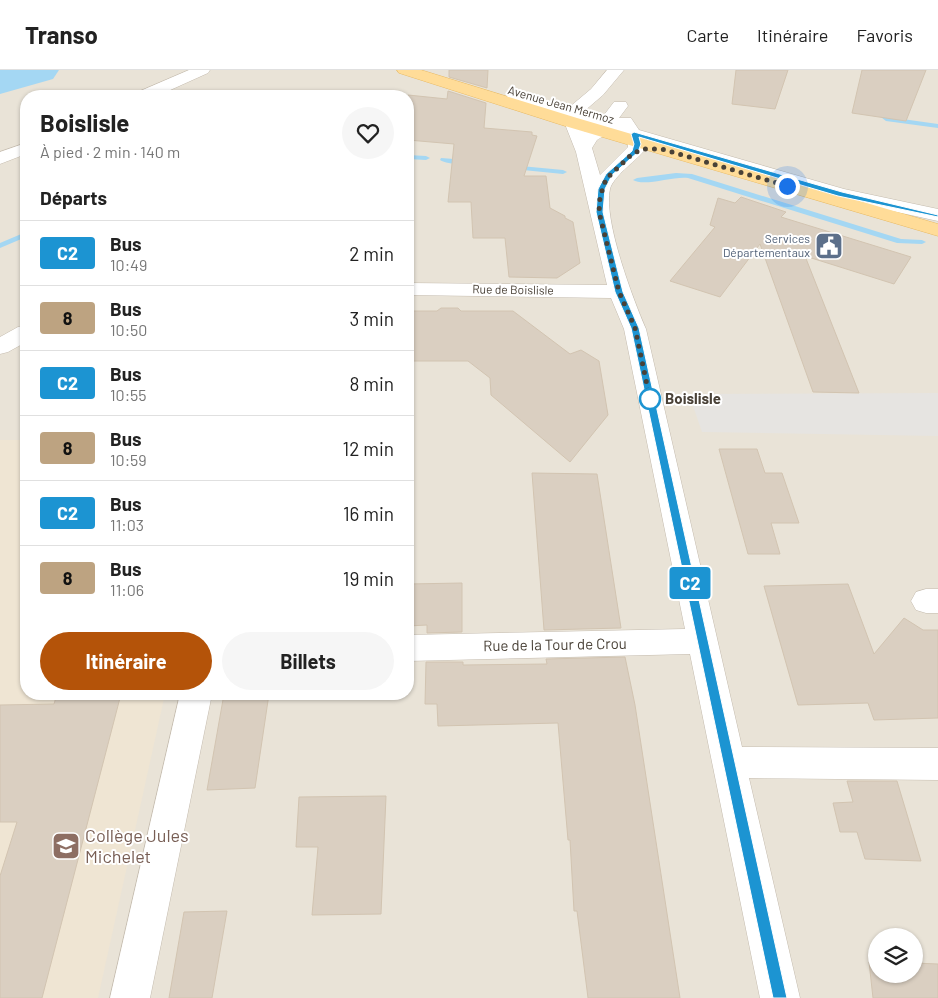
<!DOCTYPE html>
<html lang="fr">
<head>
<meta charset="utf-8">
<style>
  body { margin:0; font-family:Barlow,sans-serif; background:#f6f6f6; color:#222; height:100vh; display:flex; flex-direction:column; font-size:19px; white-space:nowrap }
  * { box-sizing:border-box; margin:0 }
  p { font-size:16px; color:#767676 }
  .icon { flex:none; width:28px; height:28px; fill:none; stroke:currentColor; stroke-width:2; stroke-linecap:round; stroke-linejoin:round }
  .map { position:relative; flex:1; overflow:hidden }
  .sheet { position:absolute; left:20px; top:20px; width:394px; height:610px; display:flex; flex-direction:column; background:#fff; border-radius:20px; box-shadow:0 1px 4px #0004 }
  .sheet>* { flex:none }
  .badge { padding:0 10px; border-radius:4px; font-size:18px; line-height:32px }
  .buttons { position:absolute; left:868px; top:858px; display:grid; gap:10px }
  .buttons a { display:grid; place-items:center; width:55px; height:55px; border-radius:50%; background:#fff; box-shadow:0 1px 4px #0004; font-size:25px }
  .you { position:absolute; width:25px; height:25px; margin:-12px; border:4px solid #fff; border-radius:50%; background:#1a73e8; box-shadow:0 0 0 8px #1a73e833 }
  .map>.badge { position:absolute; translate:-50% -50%; box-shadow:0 0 0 2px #fff }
  h2 { padding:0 20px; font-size:19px; line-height:45px }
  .round { display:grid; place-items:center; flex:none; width:52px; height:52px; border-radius:26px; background:#f6f6f6 }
  .summary { display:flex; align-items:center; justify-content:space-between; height:85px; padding:0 20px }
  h1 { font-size:24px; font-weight:700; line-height:38px }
  .button { display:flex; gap:10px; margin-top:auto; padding:10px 20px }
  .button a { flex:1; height:58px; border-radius:30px; background:#b45309; color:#fff; font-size:20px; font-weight:700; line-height:58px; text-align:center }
  .button a+a { background:#f6f6f6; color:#222 }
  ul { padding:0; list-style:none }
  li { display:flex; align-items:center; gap:15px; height:65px; padding:0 20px; border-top:1px solid #e0e0e0 }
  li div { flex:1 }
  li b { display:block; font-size:19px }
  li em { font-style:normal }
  li .badge { min-width:55px; font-weight:700; text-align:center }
  header { display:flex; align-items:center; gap:30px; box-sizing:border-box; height:70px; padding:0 25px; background:#fff; border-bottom:1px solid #e0e0e0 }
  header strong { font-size:24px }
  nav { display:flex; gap:28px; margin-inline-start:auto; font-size:18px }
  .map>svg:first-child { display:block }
</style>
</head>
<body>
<header>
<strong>Transo</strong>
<nav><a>Carte</a><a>Itinéraire</a><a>Favoris</a></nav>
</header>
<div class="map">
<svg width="938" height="928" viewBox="0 0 938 928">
  <rect width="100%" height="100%" fill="#f5f1e9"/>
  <path fill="#e9e3d7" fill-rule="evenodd" d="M0,0H938V928H0ZM26,26H408V624H26ZM876,866H914V904H876Z"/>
  <polygon fill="#efe5d3" points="0,370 26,370 26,624 165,624 98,928 0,928"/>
  <polygon fill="#e6e4e1" points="938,323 938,366 702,362 689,324"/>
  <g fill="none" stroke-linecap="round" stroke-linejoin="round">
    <g fill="#a4d7f3" fill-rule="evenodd">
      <polygon points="881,33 884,35 884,43 888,47 938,54 938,58 886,51 877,44 878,35"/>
      <polygon points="408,85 426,86 430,88 426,90 408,89"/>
      <path d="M441,88L467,90L471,92C464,96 447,94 440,90Z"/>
      <polygon points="510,95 563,100 567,102 563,104 513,99 509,97"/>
      <path d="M676,103L692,104L901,169L922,170L926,172L922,174L897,173L688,108C673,106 644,117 633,110L637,108Z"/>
      <polygon points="26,162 26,167 0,178 0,173"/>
    </g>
    <polygon fill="#a4d7f3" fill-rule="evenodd" points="0,0 59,0 53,9 0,24"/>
  </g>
  <g fill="#dacfc1" stroke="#d2c4b1">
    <polygon points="449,0 488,0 487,18 449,7"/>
    <polygon points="736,0 788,0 775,39 732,34"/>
    <polygon points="862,0 926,0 906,51 852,43"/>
    <polygon points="448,21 486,33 484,58 532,62 532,65 537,66 524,106 546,106 550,138 565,146 565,148 573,152 580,193 557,208 509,207 505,168 473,168 471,132 448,132 454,74 408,70 408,25 447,29"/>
    <polygon points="741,127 786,142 781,147 911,187 894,214 805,186 859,323 813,322 760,174 720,227 670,211 715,157 710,155 718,128 735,133"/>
    <polygon points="441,238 458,238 461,241 513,241 570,284 581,280 599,291 608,345 570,392 491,325 490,308 468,291 408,291 408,241 437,241"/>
    <polygon points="719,379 757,379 765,403 782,403 799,453 771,453 780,484 748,484"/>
    <polygon points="532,403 597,404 621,558 544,560"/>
    <polygon points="462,513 462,562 427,563 427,555 408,556 408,514"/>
    <polygon points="848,514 874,584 904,548 923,560 938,560 938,648 874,650 868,633 798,635 764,516"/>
    <polygon points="625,587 635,635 680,928 588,928 577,841 574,841 570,770 568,770 558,653 438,656 437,634 425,634 426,592 463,592 463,595 547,594 546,589"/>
    <polygon points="57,624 121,624 42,928 0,928 0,806 17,752 0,752 0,635 54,634"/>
    <polygon points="224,624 269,624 255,718 207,720"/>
    <polygon points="847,711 897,711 921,791 865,789 857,762 840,762 833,733 853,732"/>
    <polygon points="386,726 381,844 312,845 318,777 296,777 299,727"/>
    <polygon points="227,841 212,928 169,928 184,842"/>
    <polygon points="869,892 876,892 876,904 914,904 914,893 938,894 938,928 873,928"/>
  </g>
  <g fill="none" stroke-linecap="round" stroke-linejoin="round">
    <defs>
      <g id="minor">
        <polygon points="189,0 210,0 208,3 157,26 136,26 138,22"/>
        <path d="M607,0H624L603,25L582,43L604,45L614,32H626L628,36L619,48H631L639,60L844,119L938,139V151L833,128L645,73L646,78L643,82C635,91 613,107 610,119C603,150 633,229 646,259L742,677L938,678V710L749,708L800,928H760L690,584L408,591V565L685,559L624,259L611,228L408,225V213L607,215L576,82L563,49L508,33L506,29L508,25L514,24L566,40L591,19ZM582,54L600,56L585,62ZM605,65L627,68L628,77L600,105L592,78L597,70Z"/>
        <polygon points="26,73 26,84 0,94 0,82"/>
        <polygon points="26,255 26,272 8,282 0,284 0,267 18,257"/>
        <polygon points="926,519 938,519 938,543 926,543 916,540 911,531 916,522"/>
        <polygon points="180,624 212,624 150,928 110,928"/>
      </g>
      <polygon id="major" points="397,0 421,0 577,48 938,154 938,166 565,56 399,3"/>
    </defs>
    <use href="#minor" stroke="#c4bbae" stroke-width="1"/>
    <use href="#major" stroke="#e8ba64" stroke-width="1"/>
    <use href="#minor" fill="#fff" fill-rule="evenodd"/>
    <use href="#major" fill="#ffdc98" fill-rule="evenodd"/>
  </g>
  <polygon fill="#1c94d2" stroke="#fff" points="634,62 842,122 938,145 938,147 838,126 639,67 641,74 638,82 612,105 605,119 603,142 623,222 639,258 787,928 773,928 631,258 615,222 596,142 598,119 606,104 632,81 634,74 631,64"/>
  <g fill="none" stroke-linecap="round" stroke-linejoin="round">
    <polyline stroke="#494137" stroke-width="5" stroke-dasharray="0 9" points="650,329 635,258 619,222 599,142 600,127 606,109 632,84 643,79 662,79 787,116"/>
  </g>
  <defs>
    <symbol id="civic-square" viewBox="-11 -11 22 22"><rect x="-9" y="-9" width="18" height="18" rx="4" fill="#5c6f8a" stroke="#fff"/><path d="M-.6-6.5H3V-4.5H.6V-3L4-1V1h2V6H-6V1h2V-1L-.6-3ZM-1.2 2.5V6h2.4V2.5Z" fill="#fff"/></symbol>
    <symbol id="school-square" viewBox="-11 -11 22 22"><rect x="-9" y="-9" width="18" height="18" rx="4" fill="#8d6e63" stroke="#fff"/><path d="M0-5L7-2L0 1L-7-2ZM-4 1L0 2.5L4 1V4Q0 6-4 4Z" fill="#fff"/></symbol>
  </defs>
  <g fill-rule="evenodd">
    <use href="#civic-square" x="813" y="160" width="32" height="32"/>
    <use href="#school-square" x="50" y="760" width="32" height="32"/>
  </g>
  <circle fill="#fff" stroke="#1c94d2" stroke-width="2.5" cx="650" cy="329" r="10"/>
  <g text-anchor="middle" stroke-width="4" stroke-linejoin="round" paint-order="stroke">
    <g font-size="12" fill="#494137" stroke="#fff">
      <text transform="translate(561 35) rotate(16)" y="4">Avenue Jean Mermoz</text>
      <text transform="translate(513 220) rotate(1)" y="4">Rue de Boislisle</text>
    </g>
    <g font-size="12" fill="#4e5e75" stroke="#fff" text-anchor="end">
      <text x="810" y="173">Services<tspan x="810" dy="14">Départementaux</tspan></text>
    </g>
    <g font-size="15" font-weight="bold" fill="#494137" stroke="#fff" text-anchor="start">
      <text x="665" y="334">Boislisle</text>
    </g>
    <g font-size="15" fill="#494137" stroke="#fff">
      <text transform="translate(555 575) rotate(-1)" y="5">Rue de la Tour de Crou</text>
    </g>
    <g font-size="18" fill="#785e54" stroke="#fff" text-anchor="start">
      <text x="85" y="772">Collège Jules<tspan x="85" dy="21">Michelet</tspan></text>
    </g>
  </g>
</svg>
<div class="buttons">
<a><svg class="icon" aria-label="layers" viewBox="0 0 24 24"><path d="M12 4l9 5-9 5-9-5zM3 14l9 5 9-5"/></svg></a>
</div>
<div class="you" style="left:787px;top:116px"></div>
<b class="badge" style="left:690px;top:513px;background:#1c94d2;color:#fff">C2</b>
<section class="sheet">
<div class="summary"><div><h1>Boislisle</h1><p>À pied · 2 min · 140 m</p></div><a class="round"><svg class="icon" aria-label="heart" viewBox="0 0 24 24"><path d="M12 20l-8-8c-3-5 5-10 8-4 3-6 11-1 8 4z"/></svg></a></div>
<h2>Départs</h2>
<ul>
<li><span class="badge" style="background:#1c94d2;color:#fff">C2</span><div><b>Bus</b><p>10:49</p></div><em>2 min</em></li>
<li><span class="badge" style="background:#bda381;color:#111">8</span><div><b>Bus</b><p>10:50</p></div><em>3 min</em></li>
<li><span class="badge" style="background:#1c94d2;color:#fff">C2</span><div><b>Bus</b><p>10:55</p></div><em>8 min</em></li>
<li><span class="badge" style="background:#bda381;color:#111">8</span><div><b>Bus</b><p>10:59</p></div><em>12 min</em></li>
<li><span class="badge" style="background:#1c94d2;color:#fff">C2</span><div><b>Bus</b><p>11:03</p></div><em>16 min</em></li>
<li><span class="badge" style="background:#bda381;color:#111">8</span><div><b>Bus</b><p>11:06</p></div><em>19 min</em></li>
</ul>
<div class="button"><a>Itinéraire</a><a>Billets</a></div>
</section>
</div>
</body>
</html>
